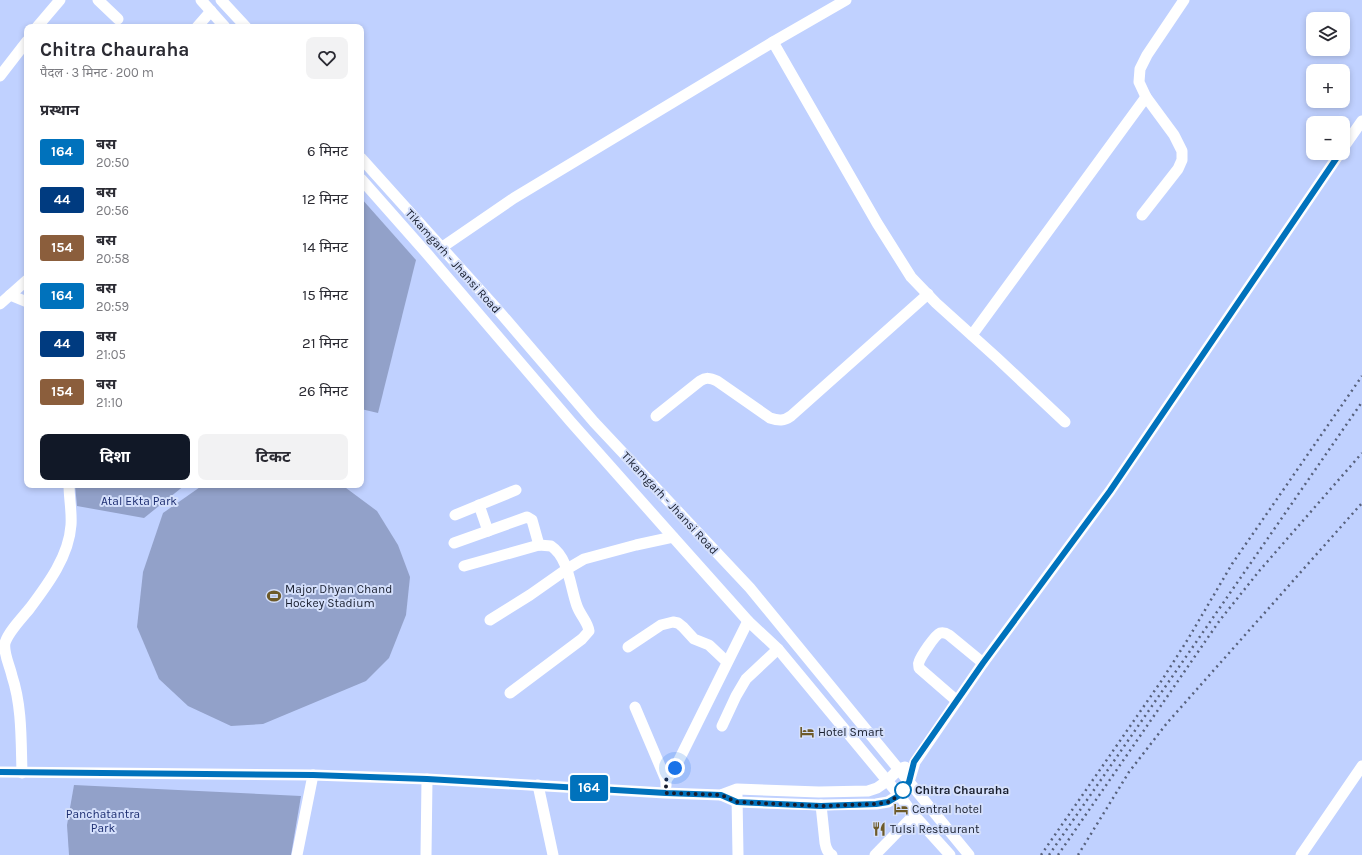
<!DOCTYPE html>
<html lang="hi">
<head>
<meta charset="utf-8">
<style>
  body { margin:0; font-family:Karla,"Noto Sans Devanagari",sans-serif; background:#f2f2f3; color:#2b2b33; height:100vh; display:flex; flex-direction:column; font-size:15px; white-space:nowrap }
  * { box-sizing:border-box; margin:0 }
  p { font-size:13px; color:#7c7c81 }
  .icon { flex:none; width:22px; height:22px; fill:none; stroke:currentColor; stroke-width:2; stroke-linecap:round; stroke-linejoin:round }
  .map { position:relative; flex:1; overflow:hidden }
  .panel { position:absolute; left:24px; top:24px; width:340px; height:464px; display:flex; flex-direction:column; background:#fff; border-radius:8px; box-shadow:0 2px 6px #0003 }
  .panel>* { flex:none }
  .badge { padding:0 8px; border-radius:3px; font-size:14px; line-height:26px }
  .tools { position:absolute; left:1306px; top:12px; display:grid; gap:8px }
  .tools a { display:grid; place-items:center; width:44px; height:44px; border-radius:8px; background:#fff; box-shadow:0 2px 6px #0003; font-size:20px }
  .you { position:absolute; width:20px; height:20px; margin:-10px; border:3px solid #fff; border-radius:50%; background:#1a73e8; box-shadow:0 0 0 6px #1a73e833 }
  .map>.badge { position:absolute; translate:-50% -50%; box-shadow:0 0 0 2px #fff }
  h2 { padding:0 16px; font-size:15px; line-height:36px }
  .round { display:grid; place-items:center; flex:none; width:42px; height:42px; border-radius:8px; background:#f2f2f3 }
  .summary { display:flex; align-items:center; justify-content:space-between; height:68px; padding:0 16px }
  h1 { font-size:19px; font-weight:700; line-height:30px }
  .cta { display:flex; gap:8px; margin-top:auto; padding:8px 16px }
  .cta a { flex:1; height:46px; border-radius:8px; background:#111827; color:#fff; font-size:16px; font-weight:700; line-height:46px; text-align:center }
  .cta a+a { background:#f2f2f3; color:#2b2b33 }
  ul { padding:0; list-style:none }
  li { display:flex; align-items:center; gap:12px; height:48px; padding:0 16px }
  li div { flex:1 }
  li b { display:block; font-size:15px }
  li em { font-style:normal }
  li .badge { min-width:44px; font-weight:700; text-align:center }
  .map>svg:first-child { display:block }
</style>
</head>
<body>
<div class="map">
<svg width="1362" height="855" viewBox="0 0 1362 855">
  <rect width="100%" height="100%" fill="#c0d1ff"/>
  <g fill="#92a1c9">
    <polygon points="361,198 416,260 378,413 361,409"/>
    <polygon points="75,485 185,485 144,518 77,506"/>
    <polygon points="203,485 342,485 377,511 398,545 410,577 406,615 389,658 366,681 263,724 231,726 188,706 159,679 137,627 143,572 163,513"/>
    <polygon points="74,785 301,796 291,855 69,855 67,825"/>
  </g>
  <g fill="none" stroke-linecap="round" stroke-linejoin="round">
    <g stroke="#fff" stroke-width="11">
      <polyline points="98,0 118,19"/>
      <polyline points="201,0 225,27"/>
      <polyline points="221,0 246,27"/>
      <polyline points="37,27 60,0"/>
      <polyline points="197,27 211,11"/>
      <polyline points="773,42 877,223 911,277 936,303 997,358 1065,422"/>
      <polyline points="0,76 27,41"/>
      <polyline points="1343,148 1362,121"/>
      <polyline points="361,158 497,309 594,422 750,588 969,855"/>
      <polyline points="361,179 429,256 571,422 673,537 748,621 778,649 899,795 914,815 950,855"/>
      <polyline points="1142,215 1178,169 1182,160 1182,151 1174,135 1146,97 1139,82 1140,69 1147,55 1184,0"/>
      <polyline points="441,248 514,198 773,42 846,0"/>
      <polyline points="10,295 27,302"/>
      <polyline points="0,304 27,280"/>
      <polyline points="972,335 1146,97"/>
      <path d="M656,416L700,381C706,377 710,378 717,381L770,418C779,421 784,421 791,416L928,294"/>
      <polyline points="479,505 488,531"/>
      <polyline points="455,515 516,490"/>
      <polyline points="454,543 527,517 532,520 539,545"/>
      <path d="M464,566L539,545L551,546C569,558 570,587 577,606C580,615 588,622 589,631L582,639L510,693"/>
      <polyline points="490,620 530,595 567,569 584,559 636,545 673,537"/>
      <polyline points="628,647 661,625 673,622 678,623 683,627 694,639 709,645 727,662"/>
      <path d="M957,701L919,668C919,665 918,664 919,662C921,656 935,635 940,633C944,632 946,633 949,635L983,663"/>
      <polyline points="635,707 666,780 666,786"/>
      <polyline points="722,726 736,696 746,679 778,649"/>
      <polyline points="0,772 313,775 427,779 665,793 721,795 737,789 819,792 868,791 877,788 887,781 899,769 905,767"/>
      <path d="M22,773C21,740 22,706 12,676C10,666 3,653 5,643C8,632 22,618 30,608C48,584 69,556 71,525C72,512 69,498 69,485"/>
      <polyline points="666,780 675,768 748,621"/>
      <polyline points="538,785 553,855"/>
      <polyline points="721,795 737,802 821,805 876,804 888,802 899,795 909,782 915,762 983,663 1110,491 1340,153"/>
      <polyline points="737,795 738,855"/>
      <path d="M821,805L825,843C826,848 827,852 832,855"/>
      <polyline points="297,855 313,775"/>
      <polyline points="426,855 427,779"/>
      <polyline points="875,855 914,815"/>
      <polyline points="1301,855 1362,766"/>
    </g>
    <g stroke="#58627d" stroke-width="2.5" stroke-dasharray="2 4" stroke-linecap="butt">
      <polyline points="1041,855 1162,680 1188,639 1232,564 1362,376"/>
      <polyline points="1049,855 1362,402"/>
      <polyline points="1058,855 1220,620 1260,570 1362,453"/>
      <polyline points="1078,855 1129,772 1167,723 1362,503"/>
    </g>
  </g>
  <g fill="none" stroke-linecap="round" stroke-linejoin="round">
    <defs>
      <polyline id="line" points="0,772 313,775 427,779 666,793 721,795 737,802 821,806 876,804 888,802 900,795 909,782 914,762 983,663 1110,491 1340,153"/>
    </defs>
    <use href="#line" stroke="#fff" stroke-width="9"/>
    <use href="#line" stroke="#0072bc" stroke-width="6"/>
    <polyline stroke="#171d2d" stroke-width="4" stroke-dasharray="0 7.2" points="675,768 666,780 666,793 721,795 737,802 821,806 876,804 888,802 900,795 904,788 903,790"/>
  </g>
  <defs>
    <symbol id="stadium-bare" viewBox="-9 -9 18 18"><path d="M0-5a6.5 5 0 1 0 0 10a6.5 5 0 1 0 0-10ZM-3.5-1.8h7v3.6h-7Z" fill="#6d5a29" stroke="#d4dffb" stroke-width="2.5" paint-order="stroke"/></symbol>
    <symbol id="hotel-bare" viewBox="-9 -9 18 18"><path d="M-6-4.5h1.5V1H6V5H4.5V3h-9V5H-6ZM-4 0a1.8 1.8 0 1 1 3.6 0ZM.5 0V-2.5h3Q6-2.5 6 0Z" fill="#6d5a29" stroke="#d4dffb" stroke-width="2.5" paint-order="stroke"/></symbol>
    <symbol id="restaurant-bare" viewBox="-9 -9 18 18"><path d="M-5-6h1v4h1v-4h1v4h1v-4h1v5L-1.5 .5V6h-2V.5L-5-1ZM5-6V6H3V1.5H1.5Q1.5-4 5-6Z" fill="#6d5a29" stroke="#d4dffb" stroke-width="2.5" paint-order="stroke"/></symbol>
  </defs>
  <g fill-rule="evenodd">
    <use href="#stadium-bare" x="264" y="586" width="20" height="20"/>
    <use href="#hotel-bare" x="797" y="722" width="20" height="20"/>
    <use href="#hotel-bare" x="891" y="799" width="20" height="20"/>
    <use href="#restaurant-bare" x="869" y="819" width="20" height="20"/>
  </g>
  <circle fill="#fff" stroke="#0072bc" stroke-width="2" cx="903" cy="790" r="8"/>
  <g text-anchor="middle" stroke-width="4" stroke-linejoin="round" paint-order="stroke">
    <g font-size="12" fill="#171d2d" stroke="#d4dffb">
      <text transform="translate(453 261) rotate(48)" y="4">Tikamgarh - Jhansi Road</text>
      <text transform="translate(670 503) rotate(47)" y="4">Tikamgarh - Jhansi Road</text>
    </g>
    <g font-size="12" fill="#1d2e71" stroke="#d4dffb">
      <text x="139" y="505">Atal Ekta Park</text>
      <text x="103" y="818">Panchatantra<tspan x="103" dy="14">Park</tspan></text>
    </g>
    <g font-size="12" fill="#171d2d" stroke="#d4dffb" text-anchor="start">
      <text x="285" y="593">Major Dhyan Chand<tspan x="285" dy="14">Hockey Stadium</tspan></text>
      <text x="818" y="736">Hotel Smart</text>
      <text x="912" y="813">Central hotel</text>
      <text x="890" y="833">Tulsi Restaurant</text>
    </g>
    <g font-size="12" font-weight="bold" fill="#171d2d" stroke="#d4dffb" text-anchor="start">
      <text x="915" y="794">Chitra Chauraha</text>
    </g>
  </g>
</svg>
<div class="tools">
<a><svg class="icon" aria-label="layers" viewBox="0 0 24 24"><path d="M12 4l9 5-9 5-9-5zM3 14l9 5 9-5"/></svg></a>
<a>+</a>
<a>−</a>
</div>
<div class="you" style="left:675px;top:768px"></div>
<b class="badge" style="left:589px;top:788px;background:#0072bc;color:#fff">164</b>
<section class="panel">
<div class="summary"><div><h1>Chitra Chauraha</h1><p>पैदल · 3 मिनट · 200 m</p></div><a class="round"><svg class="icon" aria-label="heart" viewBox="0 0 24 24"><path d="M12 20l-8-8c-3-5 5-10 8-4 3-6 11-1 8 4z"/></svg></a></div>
<h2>प्रस्थान</h2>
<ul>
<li><span class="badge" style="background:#0072bc;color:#fff">164</span><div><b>बस</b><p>20:50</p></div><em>6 मिनट</em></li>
<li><span class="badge" style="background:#003b80;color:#fff">44</span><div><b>बस</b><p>20:56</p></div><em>12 मिनट</em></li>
<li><span class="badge" style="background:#8b5e3c;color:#fff">154</span><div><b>बस</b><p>20:58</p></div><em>14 मिनट</em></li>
<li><span class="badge" style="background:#0072bc;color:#fff">164</span><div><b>बस</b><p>20:59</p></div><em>15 मिनट</em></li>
<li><span class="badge" style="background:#003b80;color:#fff">44</span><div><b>बस</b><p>21:05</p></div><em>21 मिनट</em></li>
<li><span class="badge" style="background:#8b5e3c;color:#fff">154</span><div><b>बस</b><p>21:10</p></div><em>26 मिनट</em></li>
</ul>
<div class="cta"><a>दिशा</a><a>टिकट</a></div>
</section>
</div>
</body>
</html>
